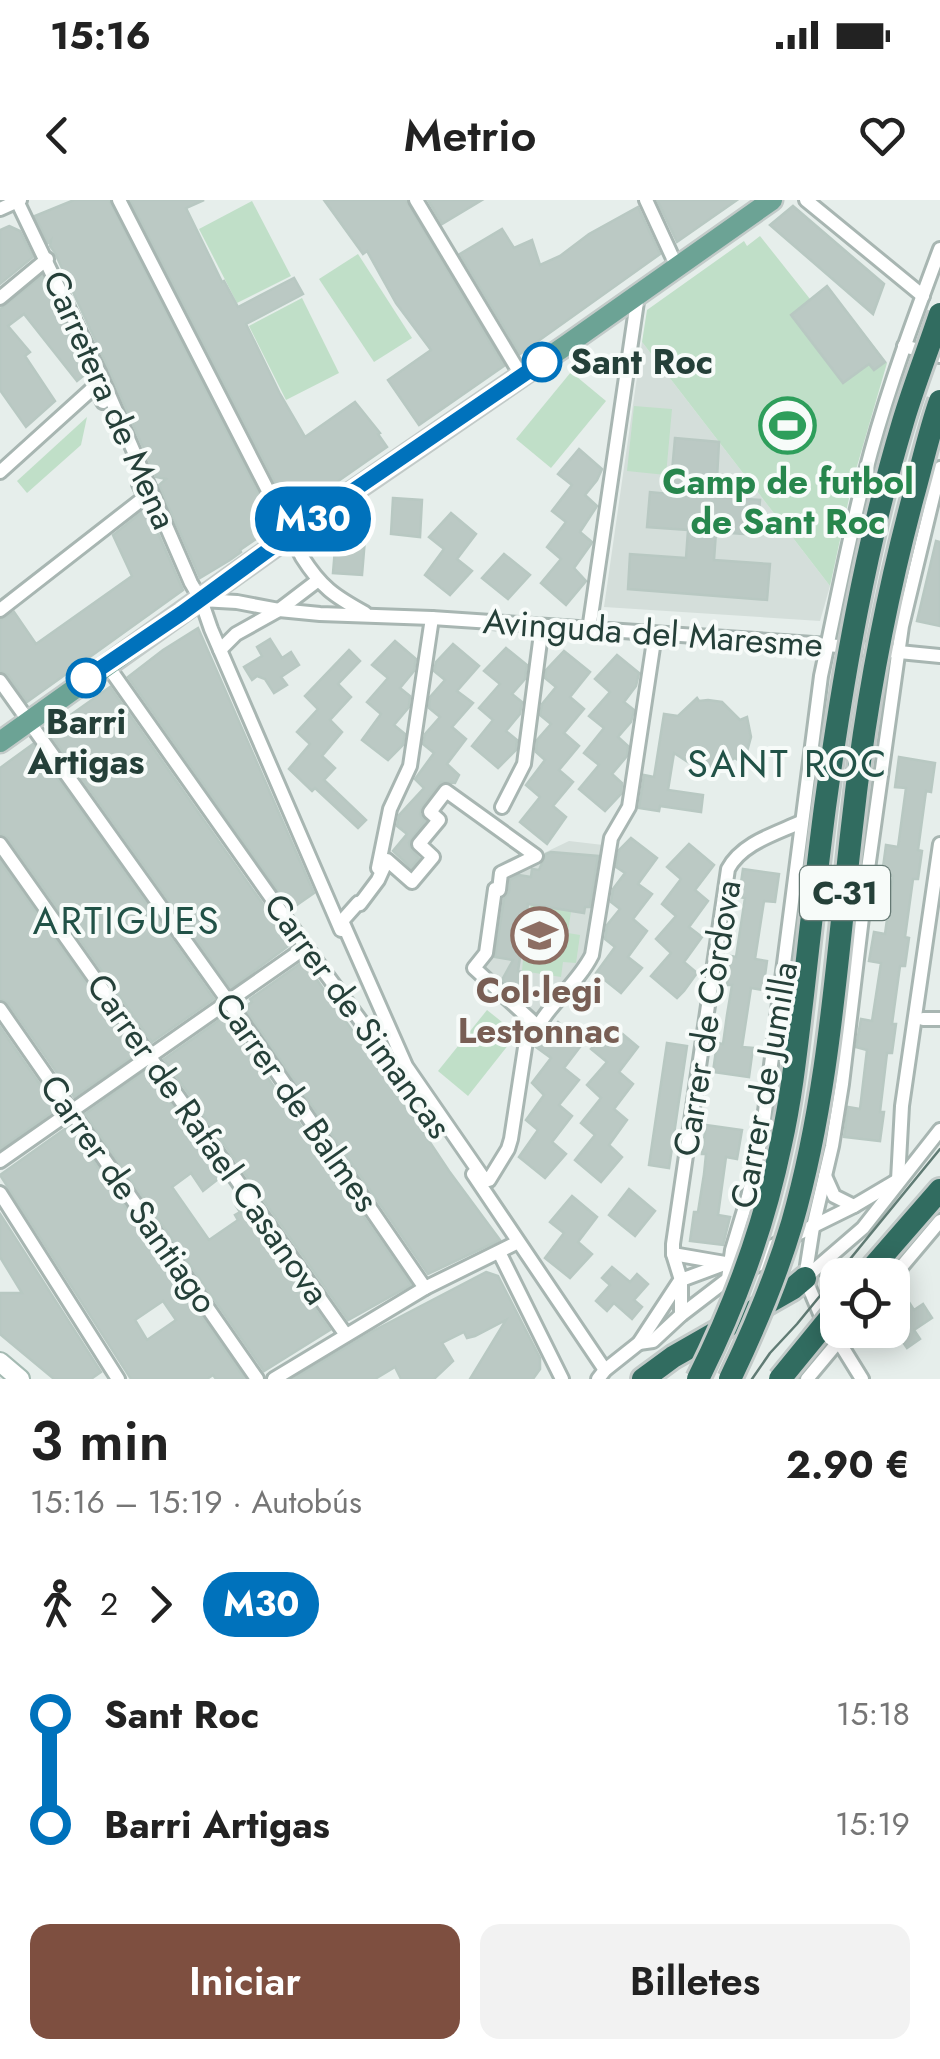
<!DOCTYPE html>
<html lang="es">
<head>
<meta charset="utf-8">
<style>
  body { margin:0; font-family:Jost,sans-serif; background:#f2f2f2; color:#222; height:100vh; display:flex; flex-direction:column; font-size:38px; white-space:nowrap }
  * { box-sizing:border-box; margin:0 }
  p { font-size:32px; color:#767676 }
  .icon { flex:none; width:55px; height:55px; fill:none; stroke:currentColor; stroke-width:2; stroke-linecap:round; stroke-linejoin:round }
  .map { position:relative; height:1179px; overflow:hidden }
  .sheet { display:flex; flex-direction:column; background:#fff; flex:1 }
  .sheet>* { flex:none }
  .badge { padding:0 20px; border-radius:32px; font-size:35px; line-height:65px }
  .fabs { position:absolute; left:820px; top:1058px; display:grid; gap:20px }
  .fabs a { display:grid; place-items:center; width:90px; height:90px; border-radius:20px; background:#fff; box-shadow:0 5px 25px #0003; font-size:50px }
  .map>.badge { position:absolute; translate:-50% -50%; box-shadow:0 0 0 5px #fff }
  .legs { display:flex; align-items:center; gap:15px; height:110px; padding:0 30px; font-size:32px }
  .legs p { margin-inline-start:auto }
  .headline { display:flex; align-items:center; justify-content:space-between; height:170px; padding:0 30px }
  h1 { font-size:55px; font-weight:600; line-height:75px }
  .cta { display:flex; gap:20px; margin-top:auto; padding:20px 30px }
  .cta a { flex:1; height:115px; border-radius:20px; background:#7e4f40; color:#fff; font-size:40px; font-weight:600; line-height:115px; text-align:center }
  .cta a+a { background:#f2f2f2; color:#222 }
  ul { padding:0 30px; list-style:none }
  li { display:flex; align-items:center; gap:35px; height:110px; font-size:38px }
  li i { display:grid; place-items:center; width:15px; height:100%; margin:0 12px; background:currentColor }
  li i::after { content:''; width:25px; height:25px; margin:-12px; border:8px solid; border-radius:50%; background:#fff }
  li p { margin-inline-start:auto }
  li:first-child i { background:linear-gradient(#0000 50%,currentColor 0) }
  li:last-child i { background:linear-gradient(currentColor 50%,#0000 0) }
  .status { display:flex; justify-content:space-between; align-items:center; height:70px; padding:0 50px; background:#fff; direction:ltr }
  .status svg { height:28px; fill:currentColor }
  header { display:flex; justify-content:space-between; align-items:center; height:130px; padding:0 30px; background:#fff; font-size:45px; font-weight:600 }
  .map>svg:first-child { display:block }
</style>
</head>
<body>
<div class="status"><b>15:16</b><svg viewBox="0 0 49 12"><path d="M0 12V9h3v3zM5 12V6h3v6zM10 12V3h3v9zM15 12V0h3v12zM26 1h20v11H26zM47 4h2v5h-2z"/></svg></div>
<header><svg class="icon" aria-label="back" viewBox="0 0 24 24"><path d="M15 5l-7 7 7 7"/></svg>Metrio<svg class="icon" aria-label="heart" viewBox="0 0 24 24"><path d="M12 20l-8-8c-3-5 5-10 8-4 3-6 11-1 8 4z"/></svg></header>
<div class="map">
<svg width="940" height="1179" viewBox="0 0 940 1179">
  <rect width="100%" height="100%" fill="#e6eeeb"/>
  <g fill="#d4deda">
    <polygon points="642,142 830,386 820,421 604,407"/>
    <polygon points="569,641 603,645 587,747 578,769 533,822 474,768 486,753 502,673"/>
  </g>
  <g fill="#c0dfc8">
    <polygon points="252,1 291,76 237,103 199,29"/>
    <polygon points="760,36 810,99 846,117 849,114 887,163 853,280 830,386 642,142 647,110 744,41 747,46"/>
    <polygon points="358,54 412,138 374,162 319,79"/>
    <polygon points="302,98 339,173 286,200 249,126"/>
    <polygon points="571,172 606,201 551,268 516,239"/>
    <polygon points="634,206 672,209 666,275 627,271"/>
    <polygon points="87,217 81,245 27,293 17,281"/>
    <polygon points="531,705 571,711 568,733 580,735 576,763 563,762 561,777 522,771 526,727 528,727"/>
    <polygon points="487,810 517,834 468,896 438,871"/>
  </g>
  <g fill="#bbc9c4" stroke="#b8c8c2" stroke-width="2.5" fill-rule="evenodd">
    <polygon points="74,0 109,0 275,326 240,350 241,352 230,360 200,378 159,285 166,279 156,277 109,170 55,53 50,46 51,40 48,43 35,16"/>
    <polygon points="130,0 204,0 186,8 222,82 224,81 238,107 294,78 303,94 246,124 280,194 305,237 355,202 380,233 378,234 387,247 291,314"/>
    <polygon points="324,0 406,0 504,166 419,225 388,180 431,150 396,103 367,51 363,54"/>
    <polygon points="428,0 482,0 442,24"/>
    <polygon points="657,0 737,0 677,42"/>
    <polygon points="793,6 884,84 873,114 770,25"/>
    <polygon points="638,7 660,54 520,154 460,54 502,29 514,48 532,40 540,65 560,56 589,34"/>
    <polygon points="9,26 20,31 33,57 0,84 0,30"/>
    <polygon points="42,76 88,172 77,181 24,114 8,126 30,152 25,156 55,201 26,227 0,190 0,109"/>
    <polygon points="827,86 885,162 874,170 869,164 843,183 791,115"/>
    <polygon points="675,238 719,242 716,297 760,300 757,335 716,332 714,360 770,364 767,400 628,389 630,354 686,358 688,330 647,327 650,292 670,294"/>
    <polygon points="579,249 602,269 597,280 585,295 597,306 580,332 592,342 591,344 574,368 586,381 566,405 541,383 561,359 547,347 566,322 552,311 572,285 558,274"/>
    <polygon points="393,298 422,300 420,337 391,334"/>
    <polygon points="147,308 183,390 27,502 8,475 0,471 0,420 14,412 36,444 132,376 113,335"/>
    <polygon points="451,313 476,334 457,359 472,371 450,395 425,375 444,349 429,337"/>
    <polygon points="336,337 365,339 362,375 333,373"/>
    <polygon points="936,341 940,342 940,426 917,421"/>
    <polygon points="504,354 530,375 508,399 482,378"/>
    <polygon points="198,428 314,693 291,709 128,477 163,450"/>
    <polygon points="270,439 282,458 291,452 299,465 281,477 287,485 274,493 265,479 257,476 252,480 244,467 262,456 257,447"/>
    <polygon points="395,441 416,459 414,471 400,488 410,496 409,507 394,525 405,534 403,545 388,560 362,540 381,514 367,502 388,478 372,465"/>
    <polygon points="453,444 479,466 457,491 473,503 452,527 466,539 447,564 459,575 455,583 441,582 422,607 420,614 425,621 409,643 412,651 419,658 411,668 393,651 407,634 397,626 399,615 424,588 415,579 434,553 423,544 425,534 440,517 429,508 430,497 445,480 434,471 436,462"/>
    <polygon points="506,448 527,465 525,479 512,494 522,502 520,514 506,531 517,540 516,550 498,568 472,546 493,520 479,508 500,484 484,471"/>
    <polygon points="349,450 360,461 338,484 351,497 330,520 342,532 322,556 335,568 324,580 366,620 358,628 315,588 312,591 289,569 310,544 297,532 318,509 305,496"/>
    <polygon points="564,451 590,472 570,497 584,509 564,533 579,546 559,570 573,582 553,606 566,617 547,644 520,622 540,597 526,585 545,560 536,552 537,540 551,524 540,515 542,504 556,487 545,478 546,470"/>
    <polygon points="617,455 639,473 636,486 624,502 634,510 631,522 618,537 628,546 627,556 612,574 622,583 621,594 605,611 579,589 599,565 584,553 604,528 589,516 610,492 595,479"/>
    <polygon points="110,487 291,744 231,788 48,531"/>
    <polygon points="697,498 699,501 708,500 722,502 740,520 747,517 751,537 746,555 742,563 735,558 720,567 706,569 691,564 674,553 668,590 703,595 701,612 660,606 659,611 639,608 644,575 654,577 664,514 678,516"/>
    <polygon points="33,544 214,799 152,842 8,638 0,634 0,568"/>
    <polygon points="899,557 935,563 931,592 926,591 918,650 922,651 918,679 913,679 905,737 909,738 905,766 900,766 892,824 896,824 892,853 887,853 880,912 884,912 880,941 844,937 848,907 860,909 867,850 856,847 861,819 872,821 881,763 869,761 874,732 885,734 893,676 882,675 886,645 898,647 906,588 895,587"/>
    <polygon points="631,638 657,658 638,684 652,694 633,719 647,731 628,757 642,768 621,793 596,773 615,747 605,739 607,725 620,709 611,702 613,689 625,673 616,667 619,650"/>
    <polygon points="689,644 714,665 695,690 708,701 689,727 702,737 684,762 697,773 684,791 677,798 651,776 671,753 656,739 676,716 662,704 681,679 667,667"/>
    <polygon points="551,652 598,656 590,707 585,707 584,713 528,704 518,771 526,773 528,792 519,796 502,780 513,760 495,757 504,699 509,692 510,680 519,675 531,677 532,669 539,670 546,654"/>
    <polygon points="0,661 136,854 74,897 8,803 0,799"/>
    <polygon points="743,669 779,674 775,702 764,701 755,759 767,761 763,790 751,788 742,847 753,848 749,877 713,872 717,843 723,844 727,815 732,785 727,785 731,756 736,757 745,698 739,697"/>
    <polygon points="304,761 410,914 412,913 418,922 417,923 449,971 500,1040 428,1074 244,807 252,802 250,799"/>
    <polygon points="225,816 411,1085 348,1120 164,859"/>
    <polygon points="558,822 583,843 564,868 579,880 559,905 572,916 552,942 566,954 545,978 519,957 538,930 526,920 544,895 532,883 551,858 536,847"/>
    <polygon points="613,826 638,847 619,872 633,884 614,909 627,920 609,945 622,957 601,982 575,960 595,935 581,923 601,898 587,885 607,862 591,849"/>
    <polygon points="0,827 57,909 0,949"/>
    <polygon points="667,843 687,846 669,968 649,965"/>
    <polygon points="147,870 222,976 203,991 191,973 172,987 209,1040 238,1020 235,1015 240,1012 236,1006 241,1003 330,1130 264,1171 85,914"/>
    <polygon points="706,925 742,930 737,959 726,957 718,1015 730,1017 723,1045 690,1041 694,1012 698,1012 704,974 706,954 702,954"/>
    <path d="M69,926L245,1179H216L213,1175L207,1179H131L0,975ZM163,1101L176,1120L147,1140L135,1120Z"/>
    <polygon points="629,989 655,1011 635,1036 609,1015"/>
    <polygon points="572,996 597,1017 578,1042 592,1054 570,1078 545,1058 564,1033 550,1022"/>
    <polygon points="0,1014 101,1172 91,1179 54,1179 0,1134 0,1093 22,1093 0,1057"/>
    <polygon points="612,1067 630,1082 637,1074 648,1084 634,1100 642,1107 632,1119 614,1103 607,1111 596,1101 610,1085 602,1078"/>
    <polygon points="486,1072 498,1076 540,1158 540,1169 533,1179 470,1179 506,1120 475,1136 467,1138 464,1132 442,1143 453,1161 434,1179 401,1179 395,1167 375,1179 293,1179 373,1131"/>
    <polygon points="903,1093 914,1110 923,1104 932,1118 914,1130 920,1139 907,1148 892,1126 892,1100"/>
  </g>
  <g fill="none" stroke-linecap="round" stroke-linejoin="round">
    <defs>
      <g id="street">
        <path d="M119,0L302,357C321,387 334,396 365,413"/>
        <polyline points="416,0 521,175"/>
        <polyline points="646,0 677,67"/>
        <polyline points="806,0 923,96"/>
        <polyline points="17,1 100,174 191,383 201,400 211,429 341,730"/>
        <polyline points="0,9 20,0"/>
        <polyline points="0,98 47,59"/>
        <polyline points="904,146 940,156"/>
        <polyline points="0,272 92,189 98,191 103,202"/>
        <polyline points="201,400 237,402 279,410 320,414 432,418 828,445 940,456"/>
        <polyline points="0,410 145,297 139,284"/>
        <polyline points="589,430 638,95"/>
        <polyline points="220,450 236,434 279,410 317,381"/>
        <polyline points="107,465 306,747 414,893"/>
        <polyline points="0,481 228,801 425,1088"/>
        <polygon points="446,591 536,656 501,673 499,690 495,689 486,753 474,768 534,823 526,841 511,939 508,949 489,980 484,979 406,866 342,721 358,703 360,704 378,680 387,660 412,682 433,657 419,644 439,620 430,612"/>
        <polyline points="502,607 524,564 542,426"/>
        <polyline points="0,644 346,1135"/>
        <polyline points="378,668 390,609 410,566 432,418"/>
        <polyline points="0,809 257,1179"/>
        <polyline points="923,819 940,819"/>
        <path d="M534,834C548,804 577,785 592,755L611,638L629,607L655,434"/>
        <polyline points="0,961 306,747"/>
        <polyline points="473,974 605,1170"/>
        <polyline points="825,976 834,996 854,1006"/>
        <polyline points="898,980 902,906 940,644"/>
        <polyline points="0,993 118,1179"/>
        <polyline points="499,1052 562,1179"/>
        <polyline points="673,1054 725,1063"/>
        <polyline points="805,1078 813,1027 832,946 842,884 867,676 902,426 940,268"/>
        <polyline points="805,1078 863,1028 940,930"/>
        <polyline points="805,1078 821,1116"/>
        <polyline points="892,1078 940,1021"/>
        <path d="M728,1079L732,1050L748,997L762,935L821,476C837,401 851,326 871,252C890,183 915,116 940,49"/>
        <polyline points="681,1080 773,1046 854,1006 898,980"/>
        <path d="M681,1115V1080L673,1054V1044L728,669C742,643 775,634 801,622"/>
        <polyline points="836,1137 862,1179"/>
        <polyline points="639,1143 653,1141 681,1115 728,1079 781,1054"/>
        <polyline points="274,1179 425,1088 518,1042"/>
        <polyline points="598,1179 605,1170 639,1143 679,1082"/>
        <polyline points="807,1179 848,1130"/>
      </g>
      <polyline id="secondary" points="0,1162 20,1179"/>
      <polyline id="primary" points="0,542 307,323 568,144 772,0"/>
      <g id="highway">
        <polyline points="866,1075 940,990"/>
        <polyline points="643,1179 673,1157 792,1089 805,1078"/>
      </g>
    </defs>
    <use href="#street" stroke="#a8b6b2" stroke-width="18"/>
    <use href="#secondary" stroke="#a4bab2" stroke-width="22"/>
    <use href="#primary" stroke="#c2cac8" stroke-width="25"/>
    <use href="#highway" stroke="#c2cac8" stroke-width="28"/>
    <use href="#street" stroke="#fff" stroke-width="12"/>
    <use href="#secondary" stroke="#fff" stroke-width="18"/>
    <use href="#primary" stroke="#6ca395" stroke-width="20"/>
    <use href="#highway" stroke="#316c60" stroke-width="22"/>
    <polyline stroke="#607b74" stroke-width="2.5" points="752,1179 770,1153 797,1124 940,949"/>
    <defs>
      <g id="highway-bridge">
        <path d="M698,1179C735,1105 764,1026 781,944C792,895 797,845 803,795C810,732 817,669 825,607C843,477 865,348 903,222C914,185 928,150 940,114"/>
        <path d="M730,1179C754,1129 776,1077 792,1023C830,891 837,753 853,618C865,509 885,402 913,297C922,265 929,232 940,201"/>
        <polyline points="780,1179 838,1108"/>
      </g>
    </defs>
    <use href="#highway-bridge" stroke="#c2cac8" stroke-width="28" stroke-linecap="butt"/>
    <use href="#highway-bridge" stroke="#316c60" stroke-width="22"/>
  </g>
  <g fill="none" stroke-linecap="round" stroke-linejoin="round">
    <defs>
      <polyline id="line-1" points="86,478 182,413 307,322 542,162"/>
    </defs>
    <use href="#line-1" stroke="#fff" stroke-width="22"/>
    <use href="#line-1" stroke="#0072bc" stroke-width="15"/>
  </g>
  <defs>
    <symbol id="stadium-ring" viewBox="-11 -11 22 22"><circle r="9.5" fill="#f7fbf9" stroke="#2e9e5b" stroke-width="1.5"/><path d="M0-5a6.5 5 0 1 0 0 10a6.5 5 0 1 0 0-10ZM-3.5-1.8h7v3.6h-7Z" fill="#2e9e5b"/></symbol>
    <symbol id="school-ring" viewBox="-11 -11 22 22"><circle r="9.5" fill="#f7fbf9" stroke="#8d6e63" stroke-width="1.5"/><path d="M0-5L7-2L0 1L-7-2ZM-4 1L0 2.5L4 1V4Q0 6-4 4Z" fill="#8d6e63"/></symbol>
  </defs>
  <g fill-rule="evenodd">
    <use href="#stadium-ring" x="756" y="194" width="63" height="63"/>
    <use href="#school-ring" x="508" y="704" width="63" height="63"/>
  </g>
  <g fill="#fff" stroke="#0072bc" stroke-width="5">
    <circle cx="542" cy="162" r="18"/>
    <circle cx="86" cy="478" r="18"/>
  </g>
  <g text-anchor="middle" stroke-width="8" stroke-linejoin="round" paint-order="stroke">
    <rect fill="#f7fbf9" stroke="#647873" stroke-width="2.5" x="800" y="666" width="90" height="54" rx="8"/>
    <g font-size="32" font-weight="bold" fill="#254039">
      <text x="845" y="704">C-31</text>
    </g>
    <g font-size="35" font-weight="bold" fill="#254039" stroke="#f7fbf9" text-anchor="start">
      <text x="570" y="174">Sant Roc</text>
      <text x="86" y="534" text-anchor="middle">Barri<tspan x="86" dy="40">Artigas</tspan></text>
    </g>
    <g font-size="35" fill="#254039" stroke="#f7fbf9">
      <text transform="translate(110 200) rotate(66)" y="12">Carretera de Mena</text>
      <text transform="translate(653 433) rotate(4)" y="12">Avinguda del Maresme</text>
      <text transform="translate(358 816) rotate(54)" y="12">Carrer de Simancas</text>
      <text transform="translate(707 818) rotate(-81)" y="12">Carrer de Còrdova</text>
      <text transform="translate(764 885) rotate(-80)" y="12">Carrer de Jumilla</text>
      <text transform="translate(297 902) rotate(55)" y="12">Carrer de Balmes</text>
      <text transform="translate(208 939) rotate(55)" y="12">Carrer de Rafael Casanova</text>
      <text transform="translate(129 994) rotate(55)" y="12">Carrer de Santiago</text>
    </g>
    <g font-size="35" font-weight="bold" fill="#27864d" stroke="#f7fbf9">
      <text x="788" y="294">Camp de futbol<tspan x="788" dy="40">de Sant Roc</tspan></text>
    </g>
    <g font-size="35" font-weight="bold" fill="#785e54" stroke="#f7fbf9">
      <text x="539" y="803">Col·legi<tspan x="539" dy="40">Lestonnac</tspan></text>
    </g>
    <g font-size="38" letter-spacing="2.5" fill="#215247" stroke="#f7fbf9">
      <text x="788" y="577">SANT ROC</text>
      <text x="127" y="734">ARTIGUES</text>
    </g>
  </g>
</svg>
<div class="fabs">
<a><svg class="icon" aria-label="locate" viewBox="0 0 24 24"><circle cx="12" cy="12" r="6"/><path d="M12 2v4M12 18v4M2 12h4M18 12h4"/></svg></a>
</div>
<b class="badge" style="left:313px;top:319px;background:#0072bc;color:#fff">M30</b>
</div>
<section class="sheet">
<div class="headline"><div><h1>3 min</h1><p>15:16 – 15:19 · Autobús</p></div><b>2.90 €</b></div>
<div class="legs"><svg class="icon" aria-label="walk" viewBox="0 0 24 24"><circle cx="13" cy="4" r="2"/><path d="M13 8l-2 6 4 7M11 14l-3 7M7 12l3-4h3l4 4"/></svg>2<svg class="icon" aria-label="forward" viewBox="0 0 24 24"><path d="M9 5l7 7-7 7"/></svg><b class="badge" style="background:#0072bc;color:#fff">M30</b></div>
<ul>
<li><i style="color:#0072bc"></i><b>Sant Roc</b><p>15:18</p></li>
<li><i style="color:#0072bc"></i><b>Barri Artigas</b><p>15:19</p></li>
</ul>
<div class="cta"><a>Iniciar</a><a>Billetes</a></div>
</section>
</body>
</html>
